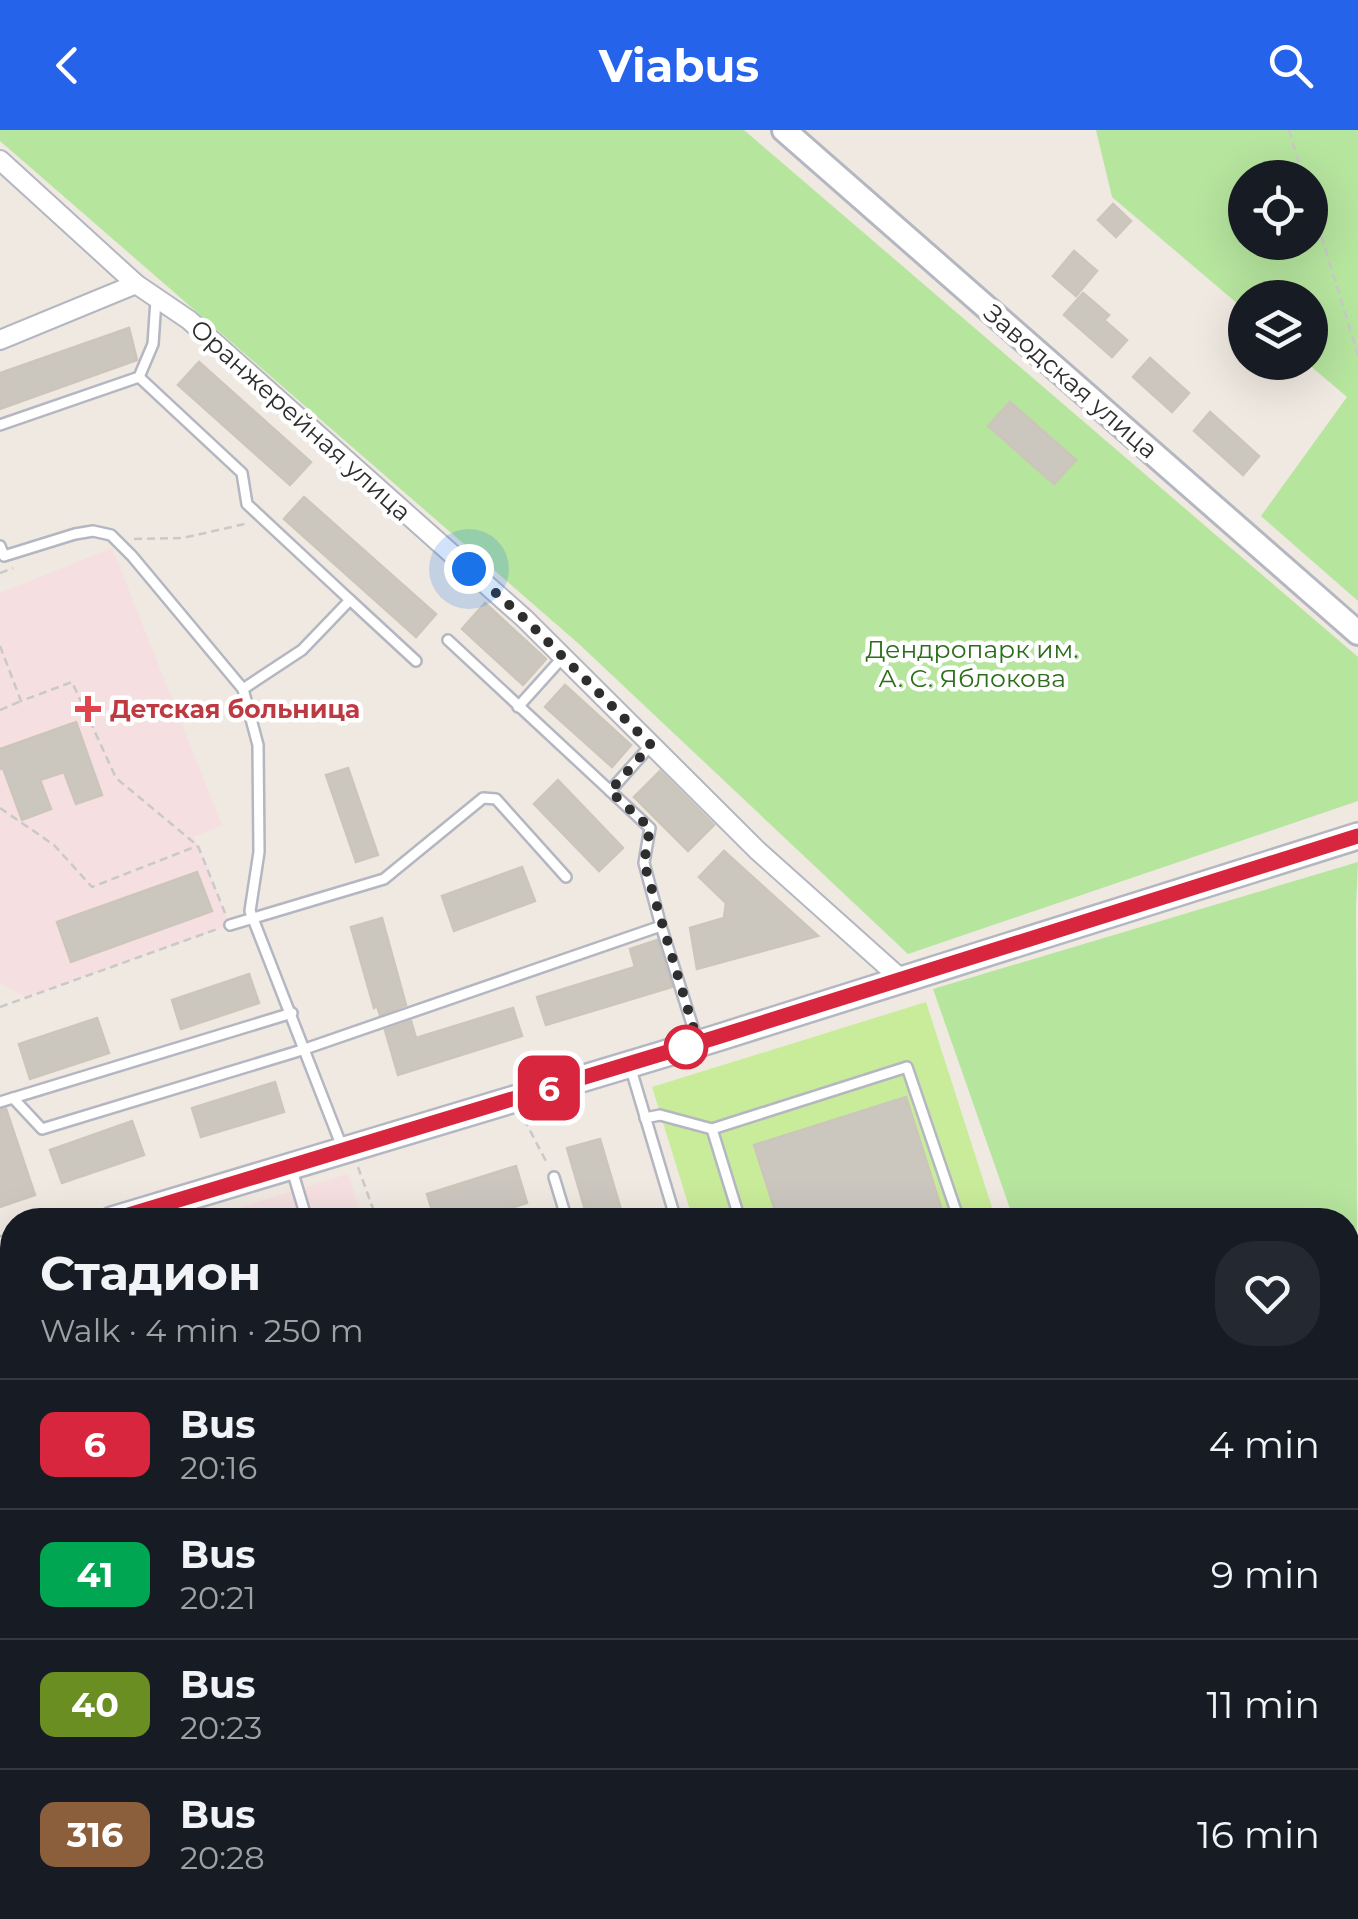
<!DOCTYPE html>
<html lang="en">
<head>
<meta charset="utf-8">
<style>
  body { margin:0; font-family:Montserrat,sans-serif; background:#242831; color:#f1f3f6; height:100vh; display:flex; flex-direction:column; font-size:38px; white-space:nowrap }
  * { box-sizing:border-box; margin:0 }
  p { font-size:32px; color:#9ea1a6 }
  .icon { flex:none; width:55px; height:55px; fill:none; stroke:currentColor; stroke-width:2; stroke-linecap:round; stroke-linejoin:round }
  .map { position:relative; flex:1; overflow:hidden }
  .panel { position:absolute; left:0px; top:1078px; width:1360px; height:712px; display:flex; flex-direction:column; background:#171b24; border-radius:40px 40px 0 0; box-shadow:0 10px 40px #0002 }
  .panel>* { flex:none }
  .badge { padding:0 20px; border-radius:15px; font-size:35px; line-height:65px }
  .fabs { position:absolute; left:1228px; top:30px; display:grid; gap:20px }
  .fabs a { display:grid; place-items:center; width:100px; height:100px; border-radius:50%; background:#171b24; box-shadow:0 10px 40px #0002; font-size:50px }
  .you { position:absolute; width:50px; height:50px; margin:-25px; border:8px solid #fff; border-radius:50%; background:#1a73e8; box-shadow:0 0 0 15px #1a73e833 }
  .map>.badge { position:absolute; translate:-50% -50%; box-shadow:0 0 0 5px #fff }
  .round { display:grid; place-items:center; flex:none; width:105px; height:105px; border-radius:40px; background:#242831 }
  .headline { display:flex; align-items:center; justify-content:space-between; height:170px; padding:0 40px }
  h1 { font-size:48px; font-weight:700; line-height:75px }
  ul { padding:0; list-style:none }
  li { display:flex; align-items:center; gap:30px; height:130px; padding:0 40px; border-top:2px solid #363941 }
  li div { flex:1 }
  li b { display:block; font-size:38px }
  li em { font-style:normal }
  li .badge { min-width:110px; font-weight:700; text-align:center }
  header { display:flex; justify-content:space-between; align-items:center; height:130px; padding:0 40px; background:#2563eb; color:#fff; font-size:45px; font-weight:700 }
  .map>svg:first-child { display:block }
</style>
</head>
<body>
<header><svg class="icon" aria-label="back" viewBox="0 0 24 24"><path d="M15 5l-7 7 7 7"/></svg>Viabus<svg class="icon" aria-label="search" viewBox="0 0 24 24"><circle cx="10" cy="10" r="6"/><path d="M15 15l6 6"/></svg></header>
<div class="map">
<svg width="1358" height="1789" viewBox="0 0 1358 1789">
  <rect width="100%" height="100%" fill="#efe9e1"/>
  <polygon fill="#f0e6d1" points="1358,1515 1358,1789 1020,1788 1013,1778 1348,1778 1348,1518"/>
  <g fill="#f5dfe0">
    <polygon points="112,418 222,695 194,707 230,795 26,867 0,853 0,463"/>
    <polygon points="348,1044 362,1090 200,1090"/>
    <polygon points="12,1149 12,1603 0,1575 0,1152"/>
  </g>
  <g fill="#b6e59e" fill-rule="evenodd">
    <polygon points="0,0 744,0 1358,527 1358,671 908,824 579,514 0,11"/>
    <path d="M1096,0H1358V471L1261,386L1347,267L1307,233L1310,232V168H1245V180L1112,67ZM1245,48H1310V112H1245Z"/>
    <polygon points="1358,732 1356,776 1358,1413 1348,1372 1348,1090 1014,1090 933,859"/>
  </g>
  <g fill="#c9ec9a">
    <polygon points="926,872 996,1090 693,1090 652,957"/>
    <polygon points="1348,1399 1358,1428 1358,1515 1348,1518"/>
  </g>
  <g fill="#cbc7bf" stroke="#cbc5ba" stroke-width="2.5">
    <polygon points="1113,74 1131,91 1116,107 1098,90"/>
    <polygon points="1074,121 1097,141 1076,166 1053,146"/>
    <polygon points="1083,163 1109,185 1104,190 1127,210 1112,227 1064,185"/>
    <polygon points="129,198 137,230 0,279 0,243"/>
    <polygon points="1150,228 1189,263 1172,282 1133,247"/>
    <polygon points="199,232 311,332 290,355 178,255"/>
    <polygon points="1010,272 1076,330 1054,354 988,296"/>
    <polygon points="1210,282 1259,326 1243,345 1194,301"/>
    <polygon points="304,367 436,484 416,507 284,389"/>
    <polygon points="485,473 546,529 523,555 462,499"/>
    <polygon points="565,555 631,615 612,637 545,577"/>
    <polygon points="76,592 102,665 76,674 64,642 40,650 51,679 22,690 3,638 0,639 0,619"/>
    <polygon points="348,638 378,725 356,732 326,645"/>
    <polygon points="660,641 714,695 688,721 634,667"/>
    <polygon points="558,650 623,718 599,741 534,674"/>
    <polygon points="724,721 818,806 697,839 690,798 724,788 726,773 699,747"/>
    <polygon points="522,737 535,771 454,801 442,766"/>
    <polygon points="197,742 212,781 71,832 57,792"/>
    <polygon points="382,788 406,875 380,885 377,876 374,878 351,797"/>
    <polygon points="657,810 672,857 546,895 537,867 635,837 630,819"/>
    <polygon points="249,844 259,873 181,899 172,870"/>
    <polygon points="513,878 522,906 398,945 385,900 411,891 416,908"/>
    <polygon points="97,888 109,923 30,949 19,914"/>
    <polygon points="275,952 284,982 201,1007 192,978"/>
    <polygon points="906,967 945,1090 778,1090 754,1015"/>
    <polygon points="6,979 35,1065 0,1077 0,980"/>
    <polygon points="132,991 144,1025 62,1053 50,1020"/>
    <polygon points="600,1009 624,1090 588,1090 567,1018"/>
    <polygon points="516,1036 527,1073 472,1090 435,1090 427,1064"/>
    <polygon points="12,1193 12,1335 0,1339 0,1197"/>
    <polygon points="0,1507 12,1536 12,1594 0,1566"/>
  </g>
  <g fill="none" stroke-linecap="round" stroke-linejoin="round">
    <defs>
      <g id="service">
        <polyline points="139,247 242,343 247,374 350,470"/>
        <polyline points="0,295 139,247 153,214 156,170"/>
        <polyline points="0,416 4,426 75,404 93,401 111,405 132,426 243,559 258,615 259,722 250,781 342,1017"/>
        <polyline points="448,510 650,698 644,733 661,796"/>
        <polyline points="243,559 302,520 350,470 416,531"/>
        <polyline points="518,577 563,527"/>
        <polyline points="610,661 651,615"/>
        <polyline points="230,795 384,749 483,668 496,669 566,747"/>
        <polyline points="630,936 676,1090"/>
        <polyline points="13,968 42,999 302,920 661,796 697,910"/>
        <polyline points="0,972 292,883"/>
        <polyline points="645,988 660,985 712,999 907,937 959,1090"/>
        <polyline points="712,999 740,1090"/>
        <polyline points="292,1040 307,1090"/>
        <polyline points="554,1047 567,1090"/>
        <polyline points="0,1765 12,1740"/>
        <polyline points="131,1778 153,1789"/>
        <polyline points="285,1778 289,1789"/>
        <polyline points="690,1778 697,1789"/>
      </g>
      <g id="minor">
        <polyline points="0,30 136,154 189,190 525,489 758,721 900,848"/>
        <polyline points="0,210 136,154"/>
        <polyline points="972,1789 978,1778"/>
      </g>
      <polyline id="tertiary" points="784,0 1358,503"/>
      <g id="secondary">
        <polyline points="112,1090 714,909 1358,706"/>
        <polyline points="0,1121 12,1117"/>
      </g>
    </defs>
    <use href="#service" stroke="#b4b7c1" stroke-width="14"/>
    <use href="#minor" stroke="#b4b7c1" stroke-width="22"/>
    <use href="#tertiary" stroke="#b4b7c1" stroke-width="28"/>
    <use href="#secondary" stroke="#b4b7c1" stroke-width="30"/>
    <g stroke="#c9c9c9" stroke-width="2.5" stroke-dasharray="8 5" stroke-linecap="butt">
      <polyline points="1289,0 1303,48"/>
      <polyline points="1310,69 1358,225"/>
      <polyline points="134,409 183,408 249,393"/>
      <polyline points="0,443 13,438"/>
      <polyline points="0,516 21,571 72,552 116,648 198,716 225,783"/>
      <polyline points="0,580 21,571"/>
      <polyline points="0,678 54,715 92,757 197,716"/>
      <polyline points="0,877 220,798"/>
      <polyline points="524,989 548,1035"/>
      <polyline points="358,1037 377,1090"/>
      <polyline points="877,1778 886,1789"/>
    </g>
    <use href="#service" stroke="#fff" stroke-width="9"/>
    <use href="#minor" stroke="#fff" stroke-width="18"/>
    <use href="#tertiary" stroke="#fff" stroke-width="22"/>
    <use href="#secondary" stroke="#fff" stroke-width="25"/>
  </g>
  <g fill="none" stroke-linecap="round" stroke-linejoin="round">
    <defs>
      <polyline id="line" points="112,1090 714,908 1358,706"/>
    </defs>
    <use href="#line" stroke="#fff" stroke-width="22"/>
    <use href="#line" stroke="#d7263d" stroke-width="15"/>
    <polyline stroke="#2e2e2e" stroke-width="10" stroke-dasharray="0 18" points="469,439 525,489 651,615 610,661 650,698 644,733 698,913 686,917"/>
  </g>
  <path fill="#e0444e" stroke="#fff" stroke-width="4" d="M83 564h10v10h10v10h-10v10h-10v-10h-10v-10h10z"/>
  <circle fill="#fff" stroke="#d7263d" stroke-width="5" cx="686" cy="917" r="20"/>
  <g text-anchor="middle" stroke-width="9" stroke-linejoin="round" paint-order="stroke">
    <g font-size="25" fill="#2e2e2e" stroke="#fff">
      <text transform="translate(1071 251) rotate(41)" y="9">Заводская улица</text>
      <text transform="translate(301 290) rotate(42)" y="9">Оранжерейная улица</text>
    </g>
    <g font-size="25" fill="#2c6e1b" stroke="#fff">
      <text x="972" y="528">Дендропарк им.<tspan x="972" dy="29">А. С. Яблокова</tspan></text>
    </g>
    <g font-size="25" font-weight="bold" fill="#be3a42" stroke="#fff" text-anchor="start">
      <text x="110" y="588">Детская больница</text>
    </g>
  </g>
</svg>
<div class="fabs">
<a><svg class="icon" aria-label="locate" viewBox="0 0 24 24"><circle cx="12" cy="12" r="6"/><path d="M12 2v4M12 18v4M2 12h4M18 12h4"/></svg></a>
<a><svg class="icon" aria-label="layers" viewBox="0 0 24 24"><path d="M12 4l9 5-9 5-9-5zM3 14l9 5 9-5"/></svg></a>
</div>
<div class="you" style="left:469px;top:439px"></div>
<b class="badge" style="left:549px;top:958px;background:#d7263d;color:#fff">6</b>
<section class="panel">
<div class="headline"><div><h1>Стадион</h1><p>Walk · 4 min · 250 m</p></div><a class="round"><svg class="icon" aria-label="heart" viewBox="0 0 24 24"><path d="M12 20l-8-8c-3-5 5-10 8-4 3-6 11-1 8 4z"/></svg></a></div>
<ul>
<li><span class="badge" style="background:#d7263d;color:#fff">6</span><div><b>Bus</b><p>20:16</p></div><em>4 min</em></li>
<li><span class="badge" style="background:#00a651;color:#fff">41</span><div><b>Bus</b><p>20:21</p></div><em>9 min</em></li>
<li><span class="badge" style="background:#6b8e23;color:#fff">40</span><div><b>Bus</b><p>20:23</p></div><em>11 min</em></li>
<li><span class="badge" style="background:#8b5e3c;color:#fff">316</span><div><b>Bus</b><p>20:28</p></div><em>16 min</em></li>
</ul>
</section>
</div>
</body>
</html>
